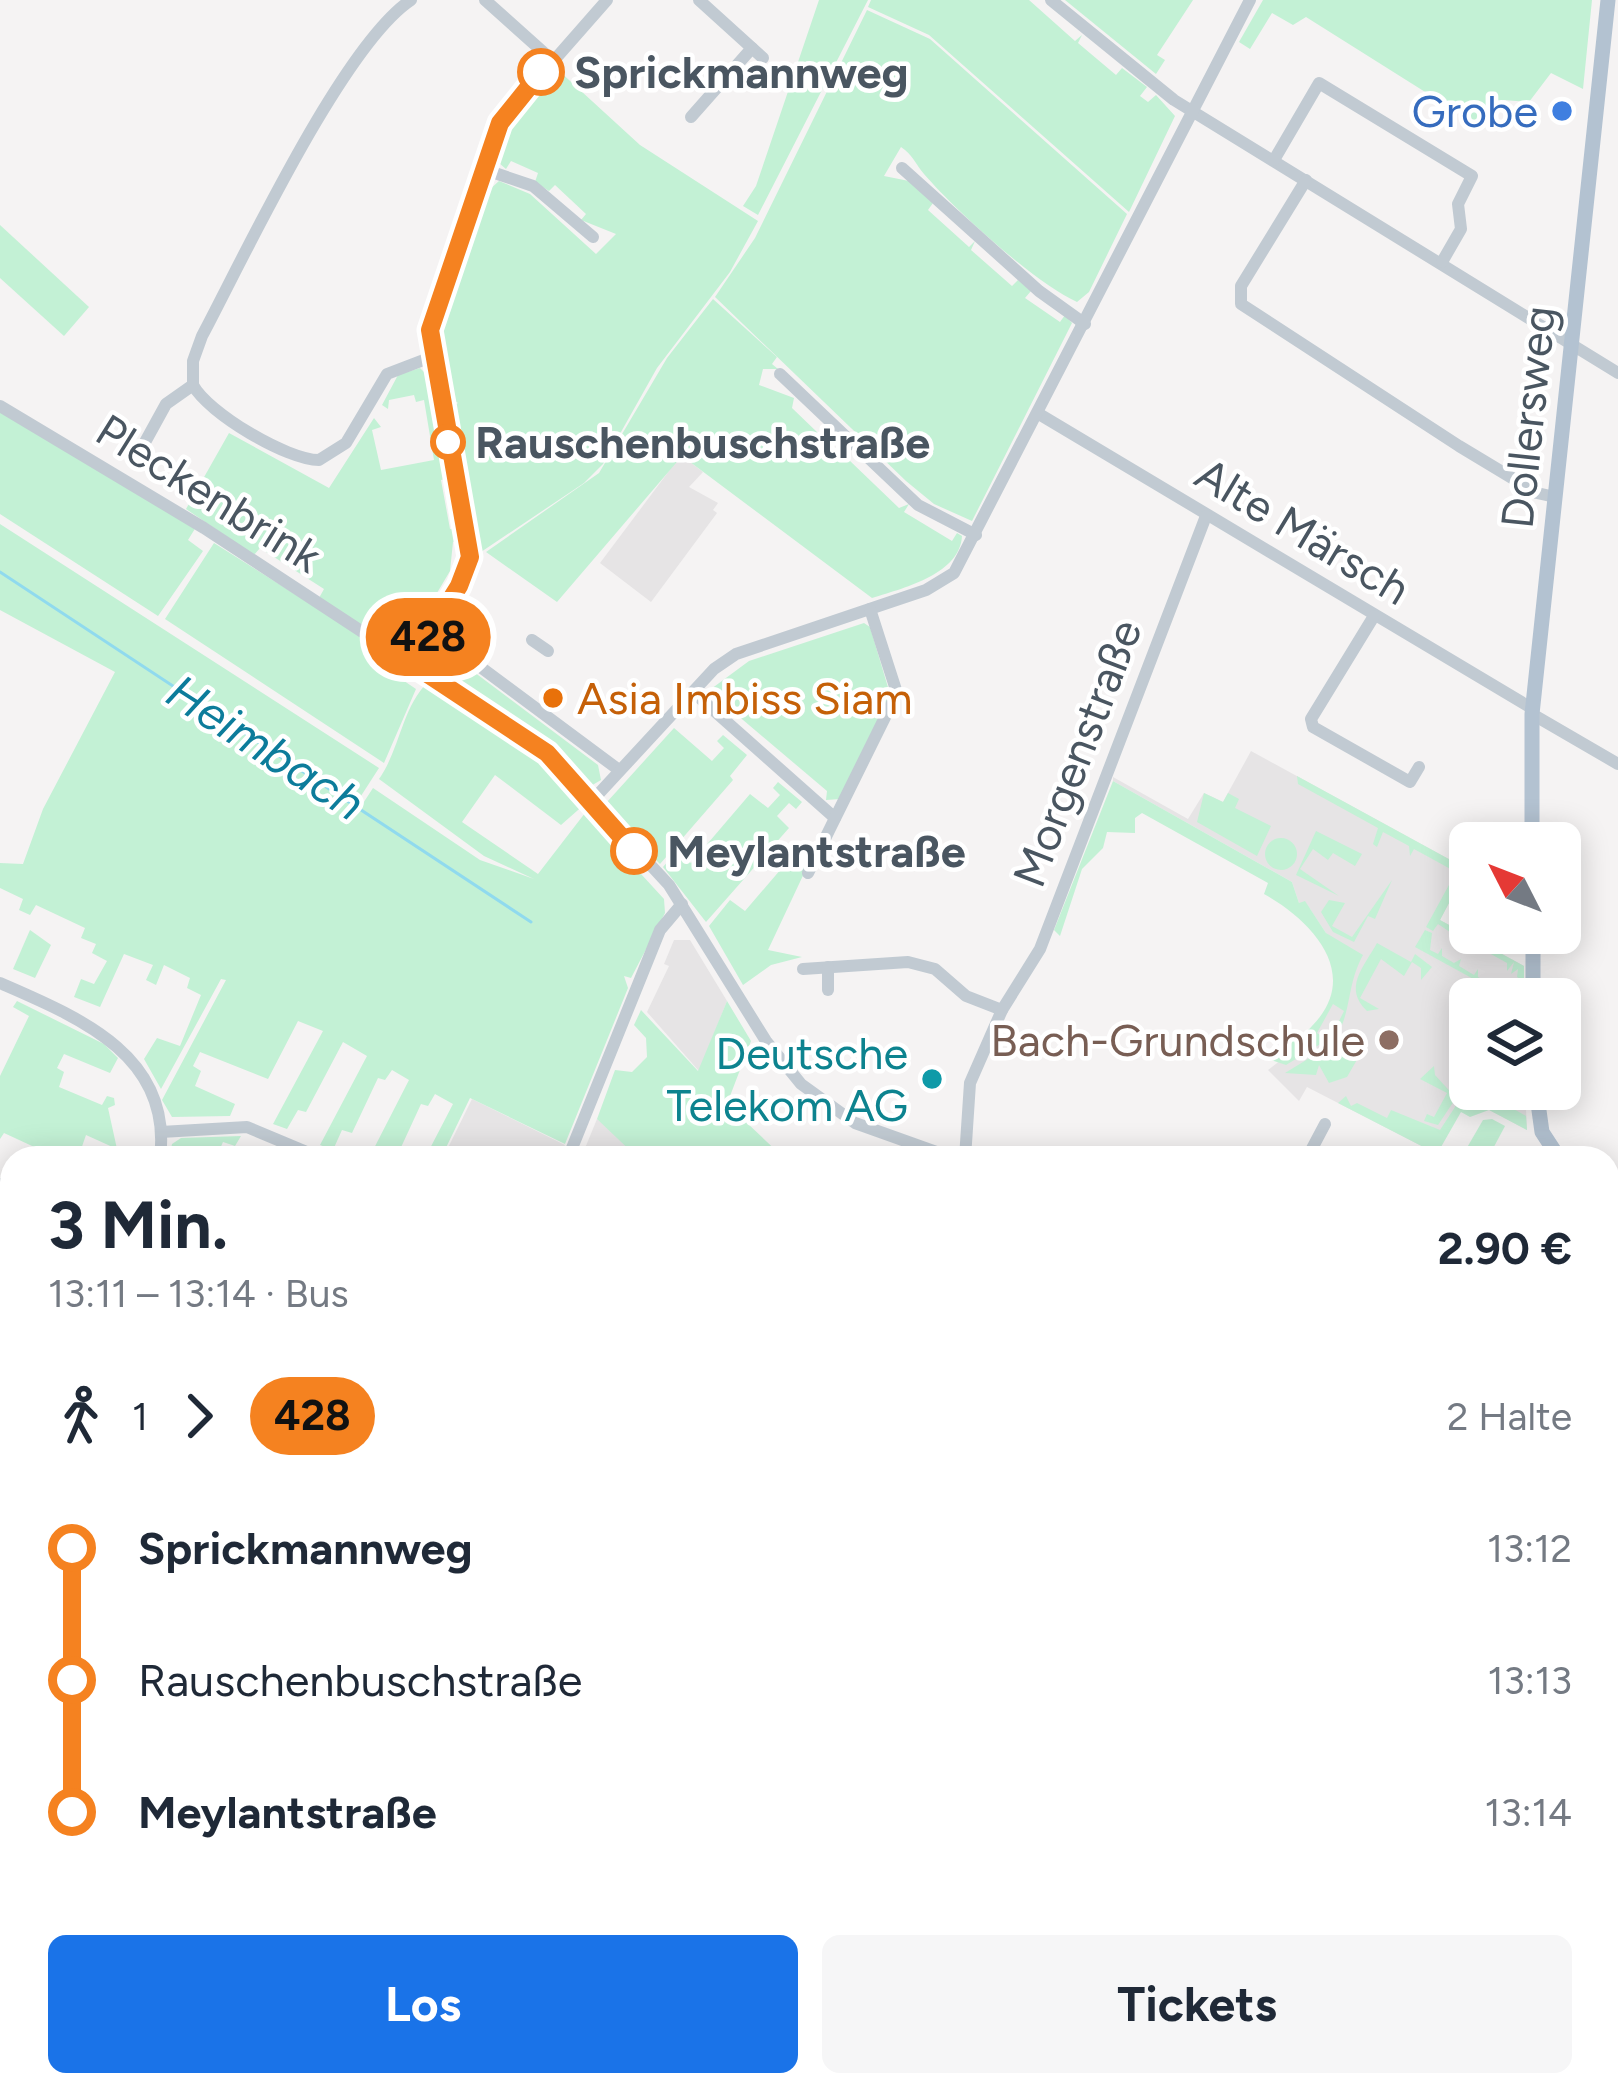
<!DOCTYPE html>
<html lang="de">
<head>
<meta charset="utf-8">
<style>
  body { margin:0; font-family:Figtree,sans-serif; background:#f6f6f7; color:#1f2937; height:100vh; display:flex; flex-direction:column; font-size:45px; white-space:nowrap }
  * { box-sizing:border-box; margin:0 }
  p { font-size:39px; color:#747a83 }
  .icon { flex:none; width:66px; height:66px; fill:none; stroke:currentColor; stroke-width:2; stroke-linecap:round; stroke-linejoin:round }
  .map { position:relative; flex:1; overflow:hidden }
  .details { position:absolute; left:0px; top:1146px; width:1620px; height:951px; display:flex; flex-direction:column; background:#fff; border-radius:36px 36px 0 0; box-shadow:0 6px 30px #0003 }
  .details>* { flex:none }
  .badge { padding:0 24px; border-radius:39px; font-size:42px; line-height:78px }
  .needle { width:78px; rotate:312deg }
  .buttons { position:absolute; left:1449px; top:822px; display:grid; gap:24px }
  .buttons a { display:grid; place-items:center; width:132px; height:132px; border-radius:18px; background:#fff; box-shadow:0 6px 30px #0003; font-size:60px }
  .map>.badge { position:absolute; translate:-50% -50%; box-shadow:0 0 0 6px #fff }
  .legs { display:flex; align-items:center; gap:18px; height:132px; padding:0 48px; font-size:39px }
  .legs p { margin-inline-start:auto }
  .overview { display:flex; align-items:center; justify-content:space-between; height:204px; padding:0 48px }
  h1 { font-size:66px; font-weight:700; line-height:90px }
  .button { display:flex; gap:24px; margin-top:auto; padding:24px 48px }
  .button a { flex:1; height:138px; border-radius:18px; background:#1a73e8; color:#fff; font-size:48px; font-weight:700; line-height:138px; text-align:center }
  .button a+a { background:#f6f6f7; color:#1f2937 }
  ul { padding:0 48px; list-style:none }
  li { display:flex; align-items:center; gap:42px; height:132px; font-size:45px }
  li i { display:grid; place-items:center; width:18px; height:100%; margin:0 15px; background:currentColor }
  li i::after { content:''; width:30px; height:30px; margin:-15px; border:9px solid; border-radius:50%; background:#fff }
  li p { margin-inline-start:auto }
  li:first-child i { background:linear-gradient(#0000 50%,currentColor 0) }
  li:last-child i { background:linear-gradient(currentColor 50%,#0000 0) }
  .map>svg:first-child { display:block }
</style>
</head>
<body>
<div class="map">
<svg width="1618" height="2096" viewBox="0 0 1618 2096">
  <rect width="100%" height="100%" fill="#f5f3f3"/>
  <g fill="#fdf9ef">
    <polygon points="844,2085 971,2085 966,2096 866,2096"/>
    <polygon points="1078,2085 1241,2085 1235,2096 1072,2096"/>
  </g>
  <g fill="#e6e4e5">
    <polygon points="681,455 703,472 689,487 718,503 713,510 717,513 651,602 600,563"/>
    <polygon points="1251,751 1467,869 1440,920 1524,966 1524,999 1470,999 1470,1089 1525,1089 1527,1130 1467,1098 1437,1154 1307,1087 1299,1101 1268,1070 1316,1033 1346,980 1326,933 1310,909 1299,903 1292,882 1113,781 1113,777 1188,819 1204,793 1223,802"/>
    <polygon points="674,940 690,940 727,1001 699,1071 647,1012 669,966 664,964"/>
    <polygon points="472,1099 565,1145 559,1158 443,1158"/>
    <polygon points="597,1119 631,1146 638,1158 581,1158"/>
  </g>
  <g fill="#c3f1d5">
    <polygon points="819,0 868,0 758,215 743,206 756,186"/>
    <polygon points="871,0 1029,0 1075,41 1082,35 1078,43 1116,75 1122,68 1147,87 1140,96 1148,102 1156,95 1175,116 1129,212 929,35 868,7"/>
    <polygon points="1065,0 1193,0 1157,55 1165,60 1156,74"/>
    <polygon points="1263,0 1592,0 1583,89 1551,73 1529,102 1503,100 1484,129 1306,17 1293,25 1272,13 1250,49 1239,42"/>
    <path d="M867,10L930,39L1127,214L1089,292L1077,302C1035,283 955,210 924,174C914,162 913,155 901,147L884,176L909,181L933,203L928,210L969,247L975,241L971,250L1012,286L1018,280L1031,291L1025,298L1060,322L1065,315L1072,323L972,521L934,504L906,481L715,297L755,238Z"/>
    <polygon points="557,69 640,145 758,221 730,272 657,368 603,464 584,483 478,554 452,406 458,403 451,399 442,327 488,191 499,181 530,194 596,254 616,234 581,220 586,214 555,185 549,191 535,182 538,173 511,161 506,169 499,163 517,112"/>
    <polygon points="0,225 89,307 64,336 0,278"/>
    <path d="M713,299L777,357L772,364L778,369H763L759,385L794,398L792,408L844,458L851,451L849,460L899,508L909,504L904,512L952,541L957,533L962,536C960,573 908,587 872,598L682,456L557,602L486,552L599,473L667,358Z"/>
    <polygon points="420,368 428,376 450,478 441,480 450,529 459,528 461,539 453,542 450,571 418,625 425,630 412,647 402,651 319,598 324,589 260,548 254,555 186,509 229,433 329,488 374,418 381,427 372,430 381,470 434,460 424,400 416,402 414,395 389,400 388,409 382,405 398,375"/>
    <polygon points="0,410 196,527 188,540 203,551 158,616 0,514"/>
    <path d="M0,524L379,768L350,813L354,817L373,788L480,860L534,879L484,856L379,779C400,749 402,708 427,683L543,756L586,803L561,825L495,775L462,822L538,874L585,813L664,899L665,913L631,978L624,976L628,988L565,1144L470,1098L441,1158H425L453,1104L435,1094L428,1106L421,1104L397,1156L388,1152L384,1158H369L409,1080L392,1070L385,1080L378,1078L352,1133L342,1130L333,1150L320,1145L367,1056L343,1042L306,1112L298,1110L287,1129L273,1124L323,1031L298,1021L268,1079L200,1052L193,1066L201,1071L195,1086L235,1104L230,1116L172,1117L162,1100L226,980L221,979L161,1089L144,1059L157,1038L180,1046L201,995L187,988L190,978L164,965L156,985L146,980L153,965L124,954L100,1007L74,997L81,979L94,984L107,961L92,953L96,944L81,938L85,928L36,905L30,915L19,910L23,899L0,888V863L23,864L43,809L115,672L0,610Z"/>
    <polygon points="214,543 375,645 376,662 416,689 384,763 165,619"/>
    <polygon points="864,623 870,627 890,694 840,799 826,800 827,791 723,703 717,709 711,689 749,661"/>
    <polygon points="434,649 446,651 598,765 601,780 589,787 555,752 429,670 426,658"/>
    <polygon points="674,728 712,761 724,748 717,741 723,735 747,755 730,776 733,780 660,864 610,814 607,802"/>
    <polygon points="1297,776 1467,869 1440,920 1524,966 1524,981 1517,977 1518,969 1511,974 1514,962 1507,971 1507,963 1471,943 1467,949 1467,941 1455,933 1450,940 1450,932 1438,924 1433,931 1426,927 1456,872 1414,849 1410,856 1409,846 1383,832 1377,847 1373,844 1378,828 1298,784"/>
    <path d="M1113,781L1292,882L1299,903L1305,901L1326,933L1363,955C1349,981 1351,1002 1342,1025L1338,1023L1344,1011L1333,1004L1317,1033L1328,1040L1335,1028L1339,1030L1333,1044L1322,1043L1286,1065L1271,1060C1278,1043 1299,1041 1312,1026C1363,974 1311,920 1264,894L1268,883L1142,813L1135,818V833L1107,832L1103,848L1082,869L1060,936L1054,930Z"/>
    <polygon points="778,782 802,802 796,809 789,803 777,816 789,828 706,922 663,867 676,852 691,863 750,794 768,808 780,795 773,788"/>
    <polygon points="1204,793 1223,802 1228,793 1239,799 1235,808 1271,826 1257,856 1197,822"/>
    <polygon points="1316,831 1362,854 1355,866 1333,853 1328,860 1313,849 1300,869 1339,896 1296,875"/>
    <circle cx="1281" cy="854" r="16"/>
    <polygon points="805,841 815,850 768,950 802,957 771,965 743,985 709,926 730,900 745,911"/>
    <polygon points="1392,880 1375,919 1368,916 1354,942 1333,932 1321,912 1329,900 1345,903 1332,926 1352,937"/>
    <polygon points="30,930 51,945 35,978 13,969"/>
    <polygon points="1425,930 1432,933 1430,950 1438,954 1442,948 1442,956 1454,963 1461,959 1459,966 1474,975 1478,969 1478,977 1507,993 1511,988 1524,999 1510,999 1415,947"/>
    <path d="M1377,943L1411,962L1415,954L1432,967L1421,980V968L1412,962L1404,976L1381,959L1360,998L1379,1009L1367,1011C1343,988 1363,968 1377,943Z"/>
    <polygon points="17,1001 104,1044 118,1058 110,1073 64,1054 57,1068 64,1072 59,1087 102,1105 107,1096 114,1098 115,1105 108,1108 117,1149 86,1135 78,1158 58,1158 4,1133 0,1139 0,1076 29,1016 13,1007"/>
    <polygon points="727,1001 751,1041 727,1104 784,1158 638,1158 597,1119 615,1070 632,1072 647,1057 646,1038 634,1025 641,1010 698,1071"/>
    <polygon points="1340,1048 1358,1058 1347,1077 1329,1083 1319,1065 1316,1075 1285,1073 1321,1051 1335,1055"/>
    <polygon points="1434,1066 1435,1075 1456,1098 1438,1125 1424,1121 1427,1114 1434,1117 1447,1093 1420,1079"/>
    <polygon points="1470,1084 1526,1116 1527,1130 1489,1110 1470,1117 1461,1112 1437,1154 1338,1103 1346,1096 1351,1106 1357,1103 1387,1118 1391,1110 1440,1130"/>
    <polygon points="1492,1119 1505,1126 1488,1158 1461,1158 1483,1120"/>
    <polygon points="241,1136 235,1146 223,1142 216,1158 169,1158 172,1144 181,1138"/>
  </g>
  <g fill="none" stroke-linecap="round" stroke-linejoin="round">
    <polyline stroke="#90daee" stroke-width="3" points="0,572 531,922"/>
    <g stroke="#c1cad2" stroke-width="12">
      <polyline points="485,0 552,60"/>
      <polyline points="699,0 763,58"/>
      <polyline points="1051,0 1174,100 1618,373"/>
      <polyline points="691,117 752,48"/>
      <polyline points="1274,160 1319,83 1472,176 1458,204 1461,229 1442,262"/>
      <polyline points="902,168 1039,291 1085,324"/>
      <polyline points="486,170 533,186 593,237"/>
      <polyline points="1306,180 1241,286 1241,304 1459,446 1537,493 1555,497"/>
      <polyline points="780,374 918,505 976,535"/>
      <path d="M193,385C208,413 287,460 319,460L346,443L387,374L434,356"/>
      <polyline points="0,406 204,528 547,753 669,885 766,1041 801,1084 855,1123 953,1158"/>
      <polyline points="1039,414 1533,709"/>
      <path d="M144,444L166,404L193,385V361L202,336C244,257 343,45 411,0"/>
      <polyline points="1374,616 1311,719 1313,727 1410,782 1419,767"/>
      <polyline points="432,631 619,770"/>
      <polyline points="532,640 548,651"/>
      <polyline points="411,663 458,589 470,557 434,356 431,330 436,307 499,123 607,0"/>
      <polyline points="693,692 835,818"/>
      <polyline points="1532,714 1618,764"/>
      <polyline points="591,802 714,669 736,654 926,590 954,573 1250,0"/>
      <polyline points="808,873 897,693 870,609"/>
      <polyline points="803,969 908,962 935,969 966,996 1002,1010 970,1083 965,1158"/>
      <path d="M0,983C78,1017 173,1055 160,1158"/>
      <polyline points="828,990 828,967"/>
      <polyline points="1002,1010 1040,949 1206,516"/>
      <polyline points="161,1132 247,1127 321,1158"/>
      <polyline points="568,1158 660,930 682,904"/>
      <polyline points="1307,1158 1325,1124"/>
      <polyline points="0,1184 12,1190"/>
      <polyline points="1608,1344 1618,1344"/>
      <polyline points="1608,1433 1618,1418"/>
      <polyline points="12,1500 7,1503 12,1510"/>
      <polyline points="0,1548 12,1521"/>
      <polyline points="1608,1657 1618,1634"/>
      <polyline points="0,1665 5,1667"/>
      <polyline points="1608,1747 1618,1745"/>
      <polyline points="1608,1758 1618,1765"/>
      <polyline points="0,1775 9,1772 12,1781"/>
      <polyline points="0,1794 12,1790"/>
      <polyline points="813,2085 837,2096"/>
      <polyline points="1096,2085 1114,2096"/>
      <polyline points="23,2096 27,2085"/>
      <polyline points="221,2096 237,2092"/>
      <polyline points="497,2096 501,2085"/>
      <polyline points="1245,2096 1251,2085"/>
      <polyline points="1387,2096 1394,2085"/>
    </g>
    <g stroke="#b3c2d1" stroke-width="15">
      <polyline points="1532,843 1532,714 1608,0"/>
      <polyline points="1533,933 1533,999"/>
      <polyline points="1536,1089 1542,1132 1559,1158"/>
      <polyline points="1608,1209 1618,1195"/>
      <polyline points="1060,2096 1066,2085"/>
    </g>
    <g stroke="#b5b8bd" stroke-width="3">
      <polyline points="1608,1232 1618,1217"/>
      <polyline points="1066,2096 1073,2085"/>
    </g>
    <defs>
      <g id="rail">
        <polyline points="1608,1951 1618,1929"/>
        <polyline points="1527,2096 1533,2085"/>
      </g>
    </defs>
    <use href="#rail" stroke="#b5b8bd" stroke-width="8"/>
    <use href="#rail" stroke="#fff" stroke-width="3" stroke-dasharray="9" stroke-linecap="butt"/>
  </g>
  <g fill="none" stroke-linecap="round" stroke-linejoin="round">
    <defs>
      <polyline id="line-1" points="541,72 500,123 430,330 470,557 459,586 411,663 547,753 634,851"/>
    </defs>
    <use href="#line-1" stroke="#fff" stroke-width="27"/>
    <use href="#line-1" stroke="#f58220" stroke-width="18"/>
  </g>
  <g fill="#fff" stroke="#f58220" stroke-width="6">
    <circle cx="541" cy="72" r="21"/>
    <circle cx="448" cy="442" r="15"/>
    <circle cx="634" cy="851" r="21"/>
  </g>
  <circle fill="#3f7fe0" stroke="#fff" stroke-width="4.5" cx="1562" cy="111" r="12"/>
  <circle fill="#e8710a" stroke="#fff" stroke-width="4.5" cx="553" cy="698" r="12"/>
  <circle fill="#8d6e63" stroke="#fff" stroke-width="4.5" cx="1389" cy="1040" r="12"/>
  <circle fill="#0f9aa8" stroke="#fff" stroke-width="4.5" cx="932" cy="1079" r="12"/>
  <g text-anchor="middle" stroke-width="9" stroke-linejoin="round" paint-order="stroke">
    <g font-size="45" font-weight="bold" fill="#4a5661" stroke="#fff" text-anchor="start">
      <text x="574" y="88">Sprickmannweg</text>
      <text x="475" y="458">Rauschenbuschstraße</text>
      <text x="667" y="867">Meylantstraße</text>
    </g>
    <g font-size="45" fill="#366cbe" stroke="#fff" text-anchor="end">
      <text x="1538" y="127">Grobe</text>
    </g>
    <g font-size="45" fill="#4a5661" stroke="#fff">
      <text transform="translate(1528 417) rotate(-84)" y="16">Dollersweg</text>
      <text transform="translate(209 493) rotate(32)" y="16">Pleckenbrink</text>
      <text transform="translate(1303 531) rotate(31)" y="16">Alte Märsch</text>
      <text transform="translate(1077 753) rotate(-69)" y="16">Morgenstraße</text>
    </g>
    <g font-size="45" fill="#c56008" stroke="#fff" text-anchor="start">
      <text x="577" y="714">Asia Imbiss Siam</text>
    </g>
    <g font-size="45" fill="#785e54" stroke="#fff" text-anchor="end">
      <text x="1365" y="1056">Bach-Grundschule</text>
    </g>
    <g font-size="45" fill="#0d838f" stroke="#fff" text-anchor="end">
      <text x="908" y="1069">Deutsche<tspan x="908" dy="52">Telekom AG</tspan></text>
    </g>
    <g font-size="48" font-style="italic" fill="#0c7c9b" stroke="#fff">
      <text transform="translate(266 747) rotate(33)" y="17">Heimbach</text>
    </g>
  </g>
</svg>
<div class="buttons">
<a><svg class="needle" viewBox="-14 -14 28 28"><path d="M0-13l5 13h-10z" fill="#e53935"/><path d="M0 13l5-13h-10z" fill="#747a83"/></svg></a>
<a><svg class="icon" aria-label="layers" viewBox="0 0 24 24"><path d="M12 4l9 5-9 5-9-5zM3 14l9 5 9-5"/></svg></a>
</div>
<b class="badge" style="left:428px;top:637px;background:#f58220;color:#111">428</b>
<section class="details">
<div class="overview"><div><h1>3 Min.</h1><p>13:11 – 13:14 · Bus</p></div><b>2.90 €</b></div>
<div class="legs"><svg class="icon" aria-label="walk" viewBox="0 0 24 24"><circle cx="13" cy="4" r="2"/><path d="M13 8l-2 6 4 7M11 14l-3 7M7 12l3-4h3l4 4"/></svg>1<svg class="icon" aria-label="forward" viewBox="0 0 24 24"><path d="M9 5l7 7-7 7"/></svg><b class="badge" style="background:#f58220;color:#111">428</b><p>2 Halte</p></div>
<ul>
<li><i style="color:#f58220"></i><b>Sprickmannweg</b><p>13:12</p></li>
<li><i style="color:#f58220"></i><span>Rauschenbuschstraße</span><p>13:13</p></li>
<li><i style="color:#f58220"></i><b>Meylantstraße</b><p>13:14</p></li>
</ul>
<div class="button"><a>Los</a><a>Tickets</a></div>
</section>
</div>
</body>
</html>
